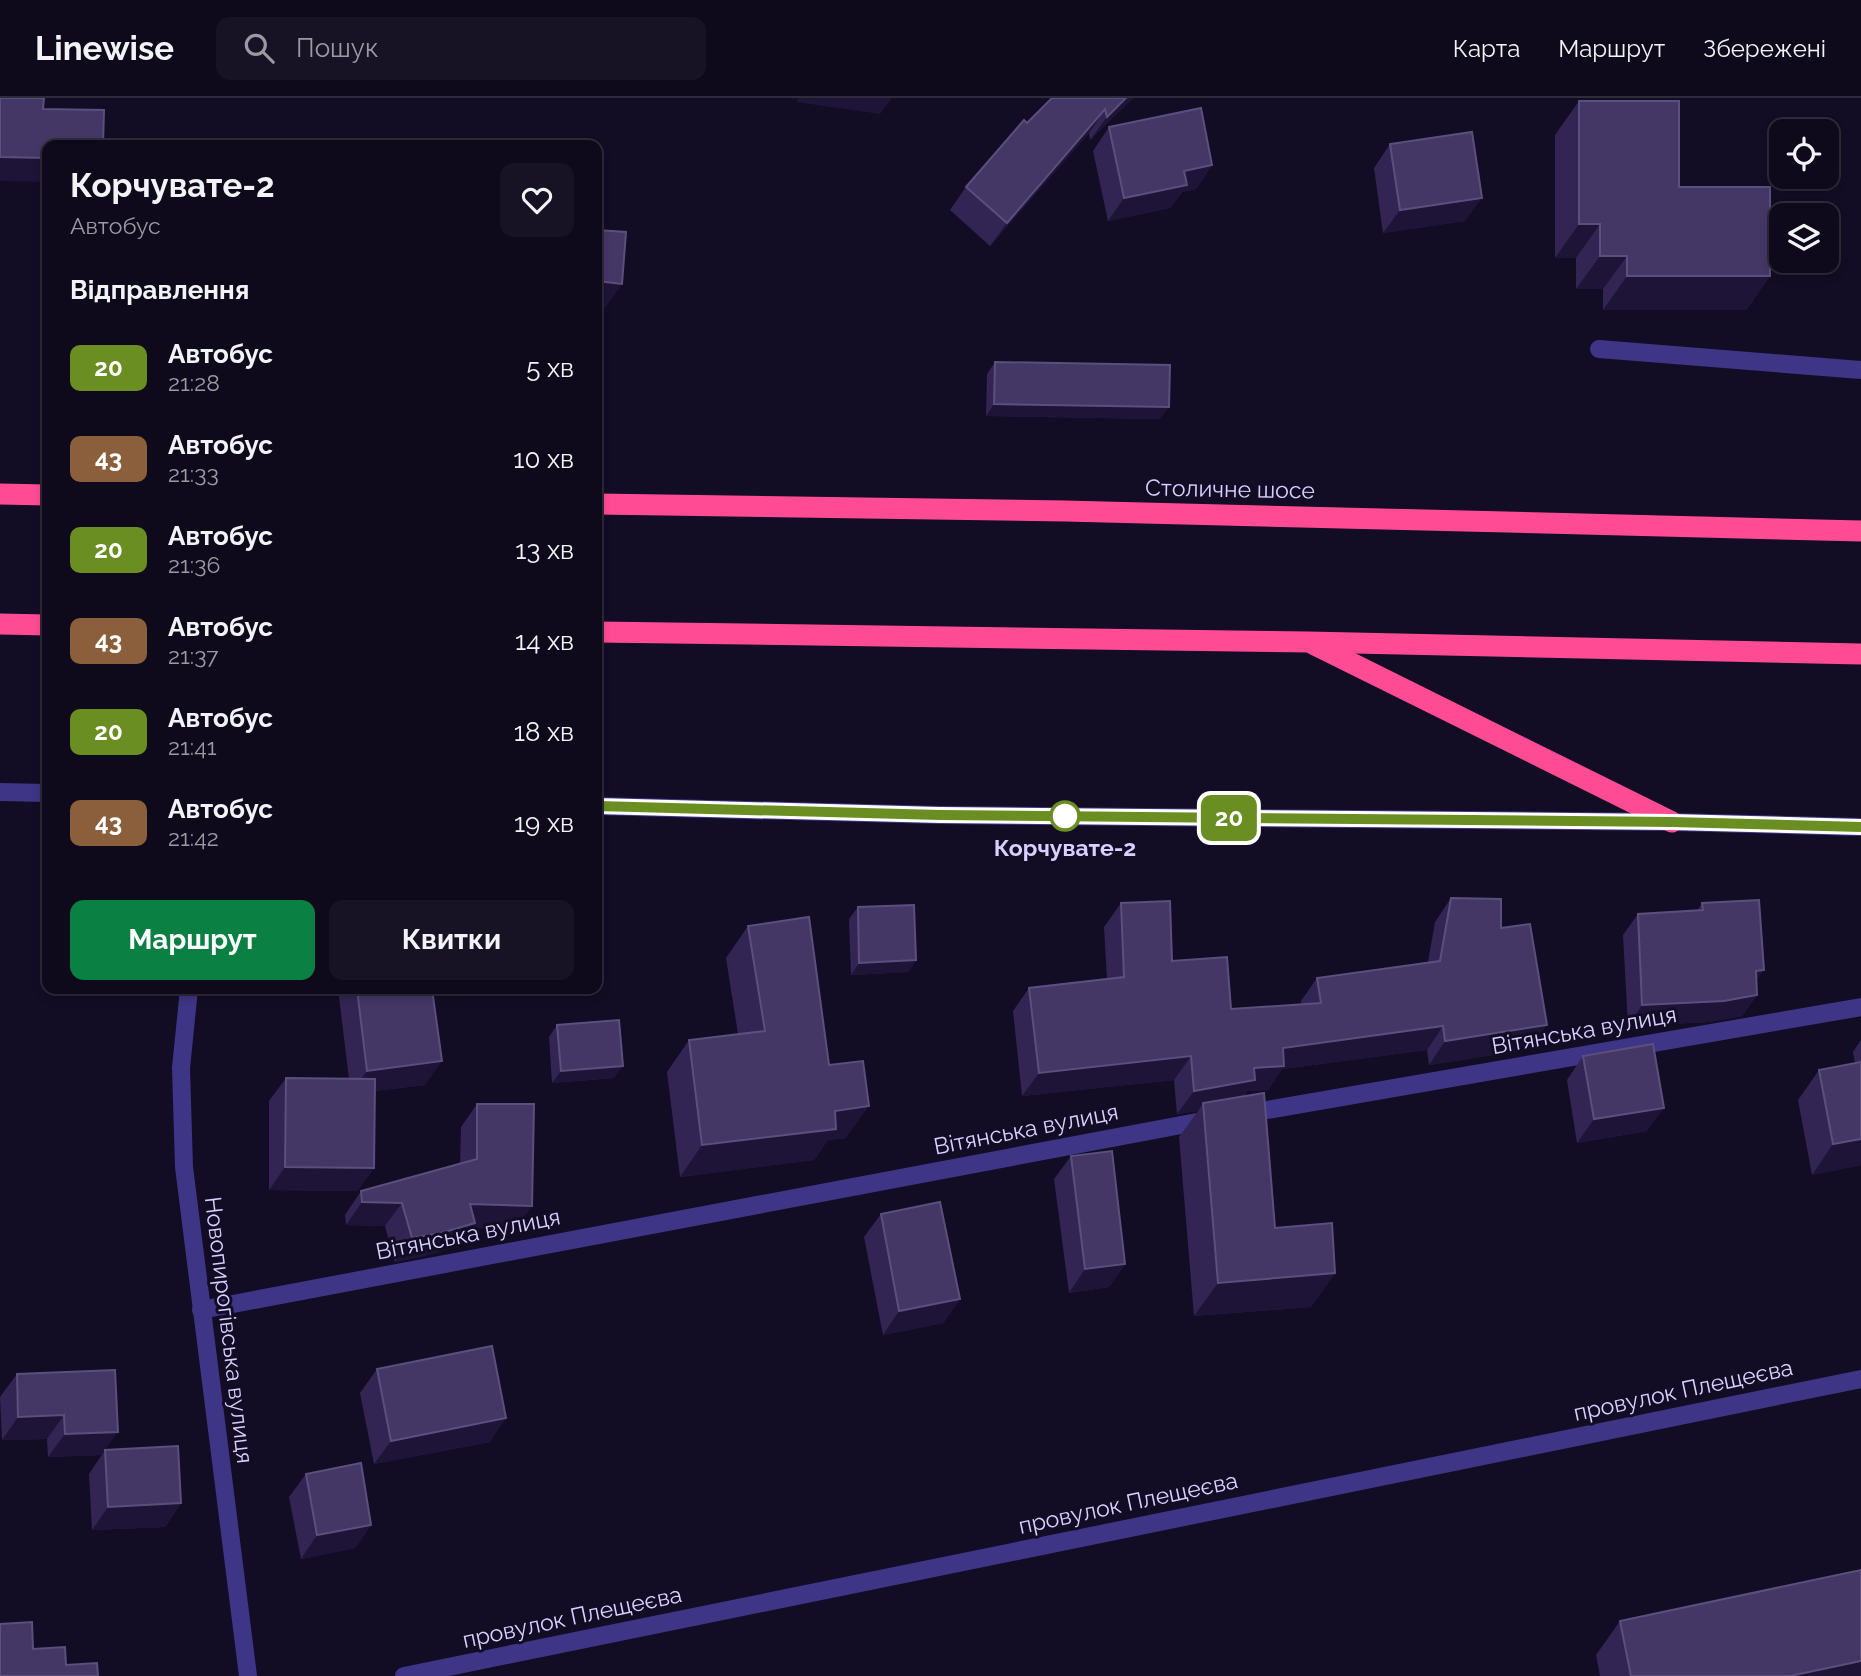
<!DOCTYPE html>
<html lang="uk">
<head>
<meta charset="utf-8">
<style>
  body { margin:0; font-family:Raleway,sans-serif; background:#171324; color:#f1f3f6; height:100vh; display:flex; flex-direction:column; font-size:26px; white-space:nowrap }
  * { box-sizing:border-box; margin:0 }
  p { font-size:23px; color:#9b9aa3 }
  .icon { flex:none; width:38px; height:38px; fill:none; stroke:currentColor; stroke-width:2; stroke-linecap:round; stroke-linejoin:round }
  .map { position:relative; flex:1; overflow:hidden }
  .side { position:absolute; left:42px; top:42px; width:560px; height:854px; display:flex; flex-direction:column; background:#0e0a1b; border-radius:14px; box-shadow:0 4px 10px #0003,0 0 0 2px #2e2b3a }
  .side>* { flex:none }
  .badge { padding:0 14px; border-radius:10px; font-size:24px; line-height:46px }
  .fabs { position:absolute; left:1769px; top:21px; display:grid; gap:14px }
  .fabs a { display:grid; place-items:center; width:70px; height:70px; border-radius:14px; background:#0e0a1b; box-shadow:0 4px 10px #0003,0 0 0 2px #2e2b3a; font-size:35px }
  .map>.badge { position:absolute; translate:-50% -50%; box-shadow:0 0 0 4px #fff }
  h2 { padding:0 28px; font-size:26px; line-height:63px }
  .round { display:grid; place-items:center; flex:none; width:74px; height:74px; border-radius:14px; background:#171324 }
  .headline { display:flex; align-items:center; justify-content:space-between; height:119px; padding:0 28px }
  h1 { font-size:33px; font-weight:700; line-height:52px }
  .action { display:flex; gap:14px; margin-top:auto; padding:14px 28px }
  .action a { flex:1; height:80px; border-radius:14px; background:#0b8043; color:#fff; font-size:28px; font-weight:700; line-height:80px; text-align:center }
  .action a+a { background:#171324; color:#f1f3f6 }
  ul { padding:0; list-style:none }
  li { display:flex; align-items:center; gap:21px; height:91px; padding:0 28px }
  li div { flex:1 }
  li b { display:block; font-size:26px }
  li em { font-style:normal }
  li .badge { min-width:77px; font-weight:700; text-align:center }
  header { display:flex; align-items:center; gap:42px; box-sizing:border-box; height:98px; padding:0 35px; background:#0e0a1b; border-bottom:2px solid #2e2b3a }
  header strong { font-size:33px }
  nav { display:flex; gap:38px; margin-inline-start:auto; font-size:24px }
  .search { width:490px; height:63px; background:#171324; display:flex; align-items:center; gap:18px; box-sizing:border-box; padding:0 24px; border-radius:14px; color:#9b9aa3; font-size:26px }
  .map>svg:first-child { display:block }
</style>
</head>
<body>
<header>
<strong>Linewise</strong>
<div class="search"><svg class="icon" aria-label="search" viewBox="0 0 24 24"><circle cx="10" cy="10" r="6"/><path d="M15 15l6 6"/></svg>Пошук</div>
<nav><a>Карта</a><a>Маршрут</a><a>Збережені</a></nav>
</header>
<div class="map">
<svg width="1861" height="1578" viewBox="0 0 1861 1578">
  <rect width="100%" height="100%" fill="#120d24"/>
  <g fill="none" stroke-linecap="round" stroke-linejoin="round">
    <polyline stroke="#3e3586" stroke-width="18" points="1599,251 1861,272"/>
    <g stroke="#3e3586" stroke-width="18">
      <polyline points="0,694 47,695"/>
      <polyline points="597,708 940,717 1672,724 1861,729"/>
      <polyline points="189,891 181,970 184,1069 248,1578"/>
      <polyline points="1244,1016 1861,909"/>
      <polyline points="201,1212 1213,1021"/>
      <polyline points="404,1578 1861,1281"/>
    </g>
    <g stroke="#ff4b94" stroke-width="21">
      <polyline points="0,396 47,397"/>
      <polyline points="597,406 1065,413 1861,433"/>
      <polyline points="0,526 47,527"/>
      <polyline points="597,534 1308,544 1861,556"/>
      <polyline points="1313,546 1672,724"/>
    </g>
  </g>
  <g fill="#322553">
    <polygon points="1052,0 1133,0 1090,42 1089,35 990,148 950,112 966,89"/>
    <polygon points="1579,3 1679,89 1770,178 1746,212 1603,212 1603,191 1576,191 1576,160 1555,160 1555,37"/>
    <polygon points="1109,29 1212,67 1196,91 1182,94 1170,110 1108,123 1093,53"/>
    <polygon points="1390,46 1465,123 1383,135 1374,70"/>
    <polygon points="995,264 1160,321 986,318 987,276"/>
    <polygon points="1451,800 1501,830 1530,951 1429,967 1427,952 1282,971 1268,992 1247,993 1244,998 1275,1130 1335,1175 1311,1209 1194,1218 1179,1039 1198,1013 1177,1016 1174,982 1022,998 1013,913 1029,890 1107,881 1104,829 1121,805 1172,863 1231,911 1301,906 1301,903 1317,880 1428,864 1435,824"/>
    <polygon points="1702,805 1757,882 1757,897 1742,918 1709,924 1628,928 1623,837 1638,816 1697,813"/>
    <polygon points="858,809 916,862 908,874 851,877 849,821"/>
    <polygon points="748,828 829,967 846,1040 828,1042 814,1062 680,1079 667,974 689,942 738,936 726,860"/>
    <polygon points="338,891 432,891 425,987 375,993 374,1070 357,1093 269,1092 269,1003 286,980 349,981"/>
    <polygon points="557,927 614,980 552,985 549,939"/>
    <polygon points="1861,942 1861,1067 1812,1077 1798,1002 1819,972 1855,965 1853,954"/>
    <polygon points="1583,958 1647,1033 1577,1045 1567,982"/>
    <polygon points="477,1006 516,1131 472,1130 459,1148 424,1158 395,1164 385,1128 346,1127 345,1117 361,1093 460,1066 461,1029"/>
    <polygon points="1071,1058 1125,1166 1109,1189 1069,1195 1054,1081"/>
    <polygon points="881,1116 960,1201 943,1225 883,1237 864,1139"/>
    <polygon points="377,1271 490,1344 374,1366 360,1295"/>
    <polygon points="115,1272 101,1357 48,1359 47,1341 2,1342 0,1299 17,1276"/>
    <polygon points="105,1352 181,1405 165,1429 92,1432 89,1376"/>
    <polygon points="306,1376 371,1427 355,1450 301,1461 289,1399"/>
    <polygon points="1620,1523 1861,1578 1600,1578 1596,1557"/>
  </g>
  <g fill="#1d1438">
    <polygon points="799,0 892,0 880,16 796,4"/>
    <polygon points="1126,0 1133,0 1090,42 1107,19"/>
    <polygon points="1105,11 1089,35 990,148 1007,125"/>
    <polygon points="0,59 47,60 47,84 0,83"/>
    <polygon points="1212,67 1196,91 1182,94 1170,110 1108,123 1124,100 1184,73"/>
    <polygon points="1482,100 1465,123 1383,135 1400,112"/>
    <polygon points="1579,126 1600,126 1576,160 1555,160"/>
    <polygon points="1600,158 1627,158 1603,191 1576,191"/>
    <polygon points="1627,178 1770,178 1746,212 1603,212"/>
    <polygon points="597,183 622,186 606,209 597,208"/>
    <polygon points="994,306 1169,309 1160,321 986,318"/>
    <polygon points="916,862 908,874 851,877 859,865"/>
    <polygon points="1764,872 1749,893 1756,873"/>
    <polygon points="1757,897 1742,918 1709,924 1628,928 1642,907"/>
    <polygon points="1547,927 1530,951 1429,967 1445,943"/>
    <polygon points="1443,928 1427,952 1282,971 1268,992 1247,993 1238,1006 1203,1005 1198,1013 1177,1016 1194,993 1254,970 1283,950"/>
    <polygon points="1191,958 1174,982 1022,998 1039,975"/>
    <polygon points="442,963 425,987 350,996 367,973"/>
    <polygon points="623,968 614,980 552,985 561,973"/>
    <polygon points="869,1008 846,1040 828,1042 814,1062 680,1079 702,1047 835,1013"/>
    <polygon points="1664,1010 1647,1033 1577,1045 1594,1021"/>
    <polygon points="1861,1041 1861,1067 1812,1077 1833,1046"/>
    <polygon points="285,1069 374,1070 357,1093 269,1092"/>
    <polygon points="362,1104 402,1105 385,1128 346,1127"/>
    <polygon points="470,1106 532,1108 516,1131 472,1130 459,1148 424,1158 395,1164 412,1140"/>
    <polygon points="1125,1166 1109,1189 1069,1195 1085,1171"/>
    <polygon points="1335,1175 1311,1209 1194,1218 1218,1185"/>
    <polygon points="960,1201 943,1225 883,1237 899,1213"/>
    <polygon points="64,1317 47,1341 2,1342 18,1319"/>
    <polygon points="506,1320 490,1344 374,1366 391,1343"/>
    <polygon points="118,1334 101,1357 48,1359 65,1336"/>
    <polygon points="181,1405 165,1429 92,1432 108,1409"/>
    <polygon points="371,1427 355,1450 301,1461 317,1437"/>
    <polygon points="1861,1563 1861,1578 1790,1578"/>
  </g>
  <g fill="#443765" stroke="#5b4f7e" stroke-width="2">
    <polygon points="0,0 44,0 43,11 104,12 103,47 47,47 47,60 0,59"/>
    <polygon points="1052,0 1126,0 1107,19 1105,11 1007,125 966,89 1024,22 1027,25"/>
    <polygon points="1579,3 1679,3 1679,89 1770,89 1770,178 1627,178 1627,158 1600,158 1600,126 1579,126"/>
    <polygon points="1201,10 1212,67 1184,73 1187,87 1124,100 1109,29"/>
    <polygon points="1472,34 1482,100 1400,112 1390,46"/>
    <polygon points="597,132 626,134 622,186 597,183"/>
    <polygon points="995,264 1170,267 1169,309 994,306"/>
    <polygon points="1451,800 1501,801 1501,830 1530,826 1547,927 1445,943 1443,928 1283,950 1284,968 1254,970 1255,982 1194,993 1191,958 1039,975 1029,890 1124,879 1121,805 1170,803 1172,863 1227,859 1231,911 1321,905 1317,880 1440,863"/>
    <polygon points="1759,802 1764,872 1756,873 1757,897 1724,903 1642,907 1638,816 1703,812 1702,805"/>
    <polygon points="914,807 916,862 859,865 858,809"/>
    <polygon points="809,819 829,967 863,963 869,1008 835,1013 836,1031 702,1047 689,942 765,933 748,828"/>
    <polygon points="357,891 432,891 442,963 367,973"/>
    <polygon points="619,922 623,968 561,973 557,927"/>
    <polygon points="1653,946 1664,1010 1594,1021 1583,958"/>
    <polygon points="1861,964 1861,1041 1833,1046 1819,972"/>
    <polygon points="286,980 375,981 374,1070 285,1069"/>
    <polygon points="1264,995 1275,1130 1332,1125 1335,1175 1218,1185 1203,1005"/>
    <polygon points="477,1006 534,1006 532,1108 470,1106 475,1125 441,1135 412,1140 402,1105 362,1104 361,1093 477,1061"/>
    <polygon points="1112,1053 1125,1166 1085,1171 1071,1058"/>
    <polygon points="940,1104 960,1201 899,1213 881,1116"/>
    <polygon points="492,1248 506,1320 391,1343 377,1271"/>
    <polygon points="115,1272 118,1334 65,1336 64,1317 18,1319 17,1276"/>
    <polygon points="178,1348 181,1405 108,1409 105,1352"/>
    <polygon points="361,1365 371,1427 317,1437 306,1376"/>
    <polygon points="1861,1472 1861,1563 1790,1578 1631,1578 1620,1523"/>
    <polygon points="32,1524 33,1551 65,1549 66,1567 97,1565 98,1578 0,1578 0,1526"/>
  </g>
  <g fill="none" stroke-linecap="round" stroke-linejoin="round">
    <defs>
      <polyline id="line" points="597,708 940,717 1672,724 1861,729"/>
    </defs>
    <use href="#line" stroke="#fff" stroke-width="16"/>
    <use href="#line" stroke="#6b8e23" stroke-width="10"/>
  </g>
  <circle fill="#fff" stroke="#6b8e23" stroke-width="3.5" cx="1065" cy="718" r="14"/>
  <g text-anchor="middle" stroke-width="6" stroke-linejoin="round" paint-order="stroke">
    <g font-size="23" fill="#d9d0ff" stroke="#120d24">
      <text transform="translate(1230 391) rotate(1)" y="8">Столичне шосе</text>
      <text transform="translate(1584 932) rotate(-10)" y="8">Вітянська вулиця</text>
      <text transform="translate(1026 1031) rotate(-11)" y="8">Вітянська вулиця</text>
      <text transform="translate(468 1136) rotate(-11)" y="8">Вітянська вулиця</text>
      <text transform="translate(229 1232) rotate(83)" y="8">Новопирогівська вулиця</text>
      <text transform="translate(1683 1292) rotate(-12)" y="8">провулок Плещеєва</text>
      <text transform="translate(1128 1405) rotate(-12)" y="8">провулок Плещеєва</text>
      <text transform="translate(572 1519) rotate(-12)" y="8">провулок Плещеєва</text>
    </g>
    <g font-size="23" font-weight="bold" fill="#d9d0ff" stroke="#120d24">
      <text x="1065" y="758">Корчувате-2</text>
    </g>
  </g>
</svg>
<div class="fabs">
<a><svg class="icon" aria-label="locate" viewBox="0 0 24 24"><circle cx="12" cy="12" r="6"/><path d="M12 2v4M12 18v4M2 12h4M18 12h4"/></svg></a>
<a><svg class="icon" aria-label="layers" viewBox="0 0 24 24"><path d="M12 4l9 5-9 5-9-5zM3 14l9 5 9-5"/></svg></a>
</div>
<b class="badge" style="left:1229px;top:720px;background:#6b8e23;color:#fff">20</b>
<section class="side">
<div class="headline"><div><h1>Корчувате-2</h1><p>Автобус</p></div><a class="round"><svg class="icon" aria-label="heart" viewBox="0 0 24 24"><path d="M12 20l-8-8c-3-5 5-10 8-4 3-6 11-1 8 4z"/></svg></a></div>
<h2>Відправлення</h2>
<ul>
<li><span class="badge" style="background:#6b8e23;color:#fff">20</span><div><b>Автобус</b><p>21:28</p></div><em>5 хв</em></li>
<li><span class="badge" style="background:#8b5e3c;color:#fff">43</span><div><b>Автобус</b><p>21:33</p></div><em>10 хв</em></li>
<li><span class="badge" style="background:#6b8e23;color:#fff">20</span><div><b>Автобус</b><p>21:36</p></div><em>13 хв</em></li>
<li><span class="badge" style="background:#8b5e3c;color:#fff">43</span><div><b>Автобус</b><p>21:37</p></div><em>14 хв</em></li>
<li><span class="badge" style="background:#6b8e23;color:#fff">20</span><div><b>Автобус</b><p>21:41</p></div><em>18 хв</em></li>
<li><span class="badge" style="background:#8b5e3c;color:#fff">43</span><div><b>Автобус</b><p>21:42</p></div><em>19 хв</em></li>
</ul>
<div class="action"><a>Маршрут</a><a>Квитки</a></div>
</section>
</div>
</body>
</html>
